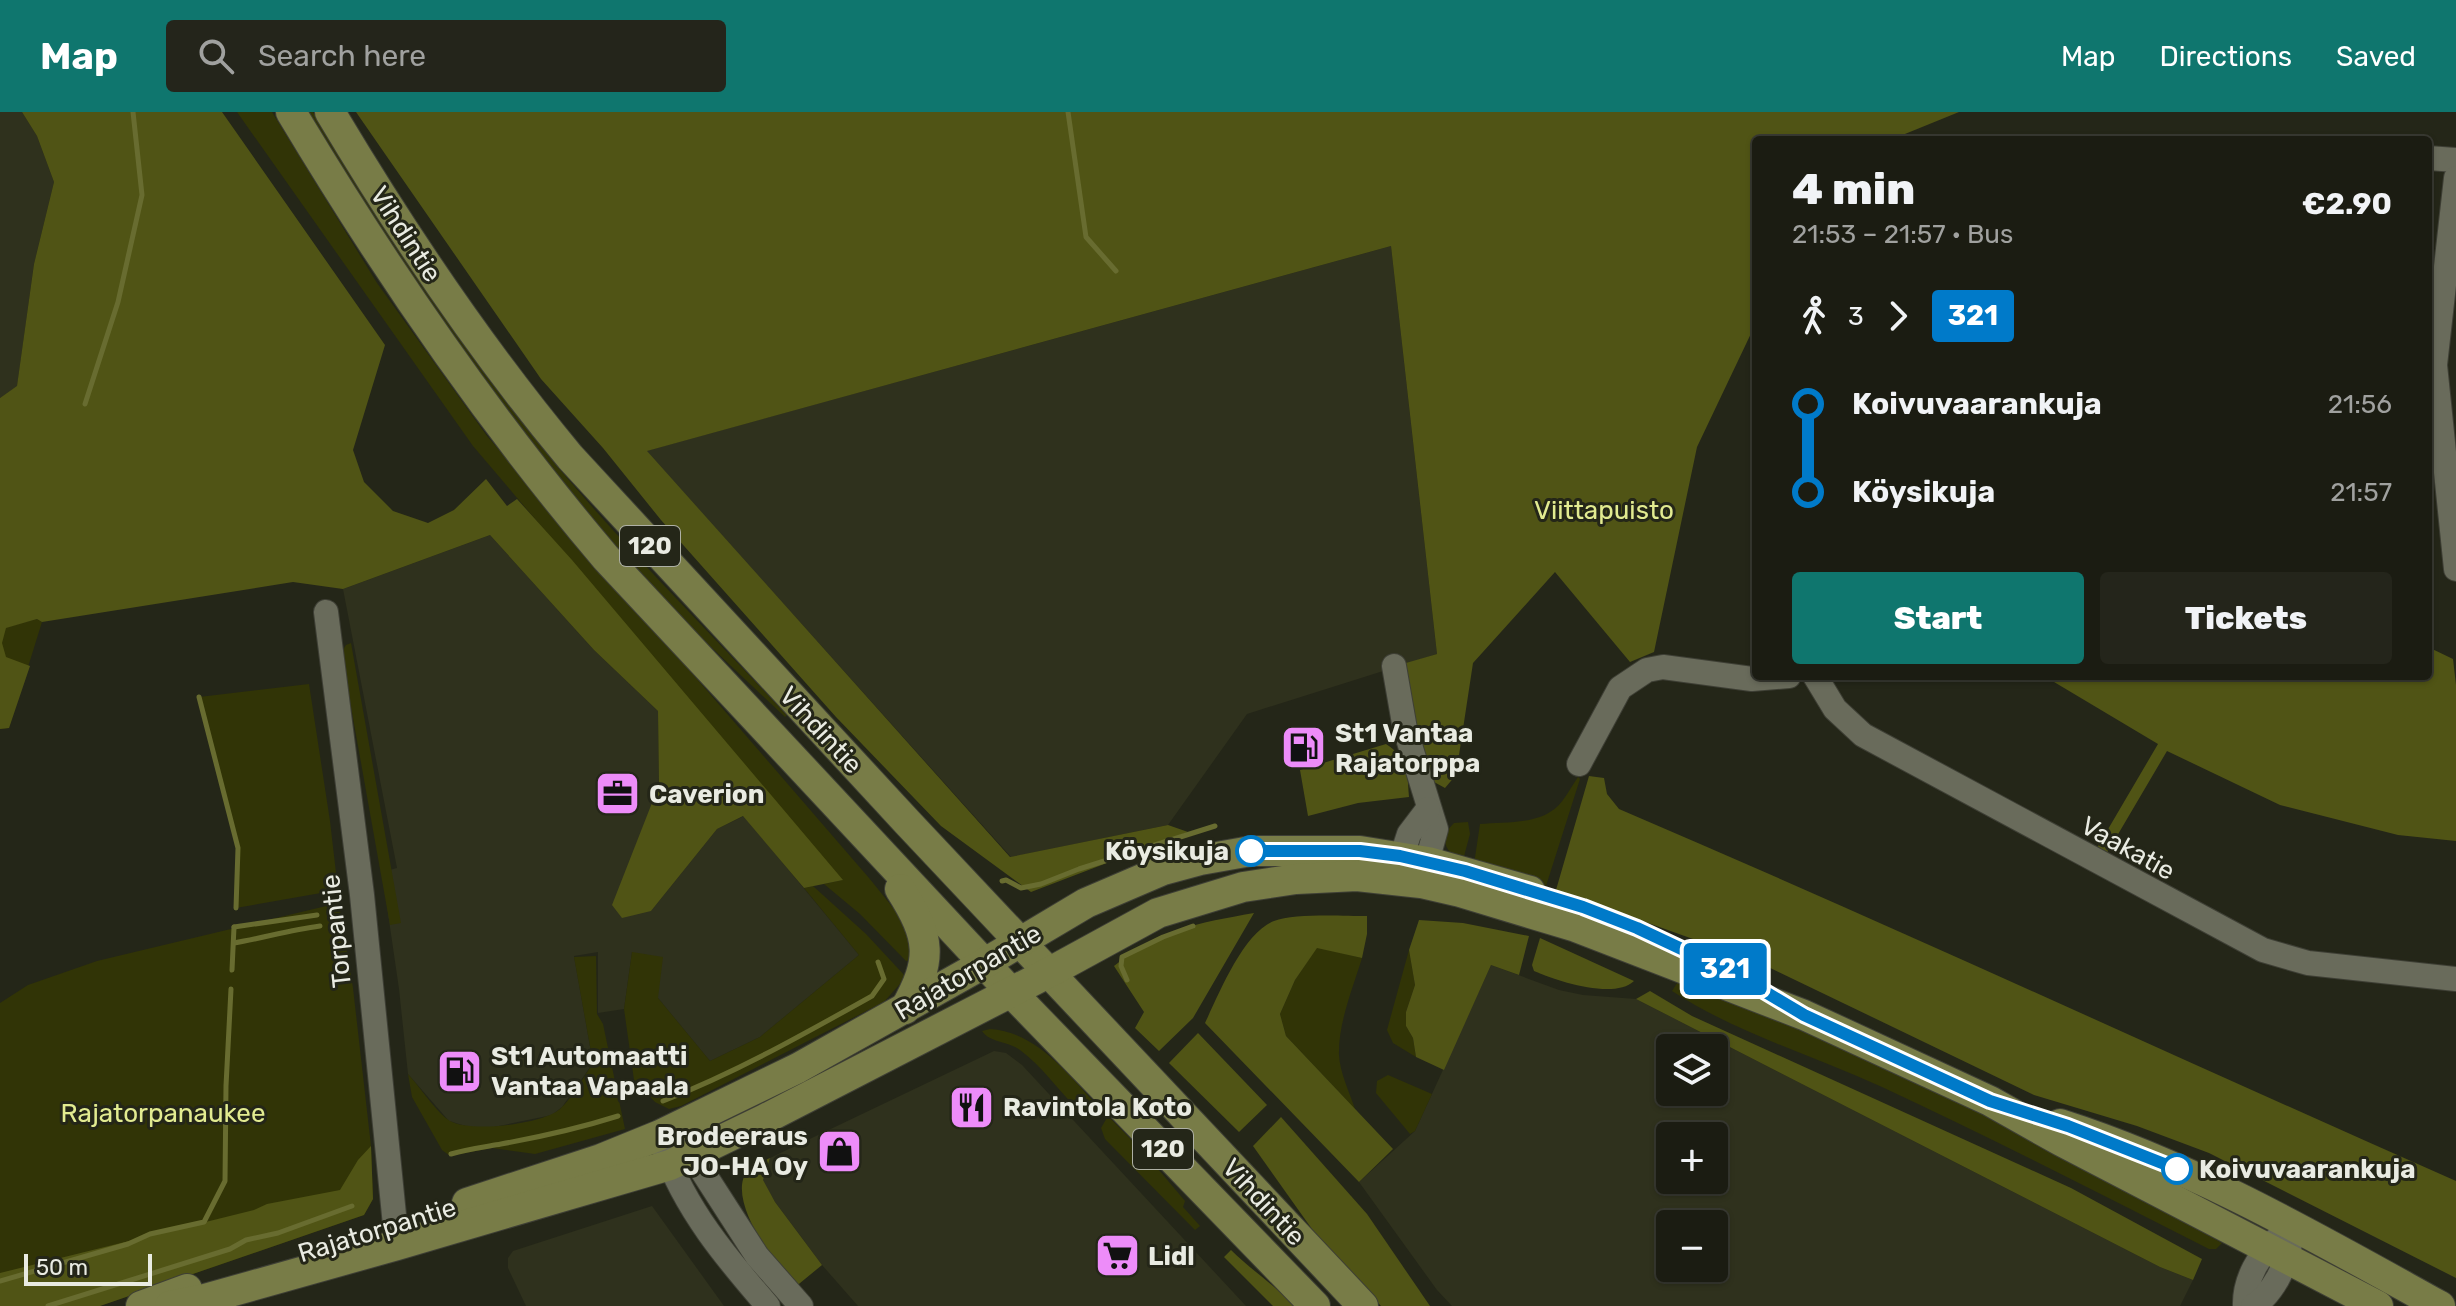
<!DOCTYPE html>
<html lang="en">
<head>
<meta charset="utf-8">
<style>
  body { margin:0; font-family:Rubik,sans-serif; background:#24251b; color:#f1f3f6; height:100vh; display:flex; flex-direction:column; font-size:30px; white-space:nowrap }
  * { box-sizing:border-box; margin:0 }
  p { font-size:26px; color:#a0a19f }
  .icon { flex:none; width:44px; height:44px; fill:none; stroke:currentColor; stroke-width:2; stroke-linecap:round; stroke-linejoin:round }
  .map { position:relative; flex:1; overflow:hidden }
  .panel { position:absolute; left:1752px; top:24px; width:680px; height:544px; display:flex; flex-direction:column; background:#1b1c12; border-radius:8px; box-shadow:0 2px 6px #0004,0 0 0 2px #393a32 }
  .panel>* { flex:none }
  .badge { padding:0 16px; border-radius:6px; font-size:28px; line-height:52px }
  .fabs { position:absolute; left:1656px; top:922px; display:grid; gap:16px }
  .fabs a { display:grid; place-items:center; width:72px; height:72px; border-radius:8px; background:#1b1c12; box-shadow:0 2px 6px #0004,0 0 0 2px #393a32; font-size:40px }
  .scale { position:absolute; left:24px; bottom:20px; width:128px; box-sizing:border-box; padding-left:8px; border:4px solid #e9ebe2; border-top:0; font-size:22px; line-height:28px; white-space:nowrap; color:#e9ebe2; -webkit-text-stroke:6px #242618; paint-order:stroke }
  .map>.badge { position:absolute; translate:-50% -50%; box-shadow:0 0 0 4px #fff }
  .legs { display:flex; align-items:center; gap:12px; height:88px; padding:0 40px; font-size:26px }
  .legs p { margin-inline-start:auto }
  .summary { display:flex; align-items:center; justify-content:space-between; height:136px; padding:0 40px }
  h1 { font-size:44px; font-weight:800; line-height:60px }
  .primary-button { display:flex; gap:16px; margin-top:auto; padding:16px 40px }
  .primary-button a { flex:1; height:92px; border-radius:8px; background:#0f766e; color:#fff; font-size:32px; font-weight:800; line-height:92px; text-align:center }
  .primary-button a+a { background:#24251b; color:#f1f3f6 }
  ul { padding:0 40px; list-style:none }
  li { display:flex; align-items:center; gap:28px; height:88px; font-size:30px }
  li i { display:grid; place-items:center; width:12px; height:100%; margin:0 10px; background:currentColor }
  li i::after { content:''; width:20px; height:20px; margin:-10px; border:6px solid; border-radius:50%; background:#1b1c12 }
  li p { margin-inline-start:auto }
  li:first-child i { background:linear-gradient(#0000 50%,currentColor 0) }
  li:last-child i { background:linear-gradient(currentColor 50%,#0000 0) }
  header { display:flex; align-items:center; gap:48px; box-sizing:border-box; height:112px; padding:0 40px; background:#0f766e; color:#fff }
  header strong { font-size:38px }
  nav { display:flex; gap:44px; margin-inline-start:auto; font-size:28px }
  .search { width:560px; height:72px; background:#24251b; display:flex; align-items:center; gap:20px; box-sizing:border-box; padding:0 28px; border-radius:8px; color:#a0a19f; font-size:30px }
  .map>svg:first-child { display:block }
</style>
</head>
<body>
<header>
<strong>Map</strong>
<div class="search"><svg class="icon" aria-label="search" viewBox="0 0 24 24"><circle cx="10" cy="10" r="6"/><path d="M15 15l6 6"/></svg>Search here</div>
<nav><a>Map</a><a>Directions</a><a>Saved</a></nav>
</header>
<div class="map">
<svg width="2456" height="1194" viewBox="0 0 2456 1194">
  <rect width="100%" height="100%" fill="#242618"/>
  <g fill="#2f311d" fill-rule="evenodd">
    <polygon points="0,0 22,0 37,24 54,70 34,152 17,275 0,286"/>
    <polygon points="1391,134 1437,542 1247,602 1168,713 1011,745 646,339"/>
    <polygon points="490,423 594,538 658,599 659,673 651,799 717,717 744,704 859,843 760,925 710,949 658,886 632,840 624,897 598,901 598,840 574,844 593,951 562,995 552,1003 494,1015 469,1015 449,1009 408,962 399,877 382,760 397,756 343,477"/>
    <path d="M1491,853L1559,878L1583,883L1636,887L2160,1155L2193,1168L2180,1194H1452L1437,1178L1359,1070L1415,1019ZM1670,936H1714V980H1670ZM1670,1024H1714V1068H1670ZM1670,1112H1714V1156H1670Z"/>
    <polygon points="994,939 1006,941 1022,953 1246,1194 858,1194 822,1153 775,1090 762,1068 770,1046"/>
    <polygon points="652,1094 724,1194 526,1194 508,1156 508,1146 513,1139"/>
  </g>
  <g fill="#313406">
    <polygon points="237,0 272,0 377,171 487,324 869,766 903,808 914,848 906,849 860,802 824,772 842,768 473,334"/>
    <path d="M307,0H313C386,124 465,243 557,354C629,440 710,521 787,603L785,605L673,499L613,433L513,308L401,152Z"/>
    <polygon points="37,507 42,510 9,616 0,617 0,517"/>
    <polygon points="351,531 401,811 390,813 343,550 343,538 346,533"/>
    <polygon points="309,572 330,709 338,778 236,796 238,736 199,585"/>
    <path d="M1578,665L1580,667L1546,774L1474,752L1480,712C1501,710 1532,712 1550,700C1563,693 1570,676 1578,665Z"/>
    <path d="M1468,710L1470,722L1463,748C1450,743 1443,735 1445,721L1454,711Z"/>
    <polygon points="813,774 866,822 906,865 884,890 681,994 669,997 655,990 634,968 624,897 632,840 663,845 658,886 710,949 760,925 859,843 804,776"/>
    <polygon points="339,791 353,876 371,1034 373,1087 364,1103 100,1194 0,1194 0,891 28,873 97,849"/>
    <path d="M1317,835L1362,846C1353,876 1338,911 1339,943C1340,961 1349,979 1355,997L1286,924L1280,902L1295,868Z"/>
    <polygon points="1409,838 1415,873 1406,900 1406,914 1413,926 1416,945 1393,931 1387,918"/>
    <path d="M596,844L597,902L603,912L625,1017L535,1042L492,1036L450,1044L442,1038L412,985L408,962C419,974 437,1001 450,1009C471,1021 543,1012 560,997C573,985 583,966 593,951L574,845Z"/>
    <path d="M1679,868L1798,916L2034,1025L2222,1131L2216,1137H2209C2100,1082 1992,1026 1882,975C1812,943 1736,921 1672,879Z"/>
    <path d="M990,917C1038,920 1068,963 1100,996L1089,1002L1078,998C1059,979 1042,954 1020,938C1008,929 990,931 982,919Z"/>
    <polygon points="1388,963 1432,982 1415,1019 1410,1022 1376,981 1377,969"/>
    <polygon points="1108,1004 1147,1044 1185,1089 1183,1095 1200,1114 1195,1118 1105,1027 1101,1016"/>
  </g>
  <g fill="#505415">
    <polygon points="22,0 222,0 385,233 353,338 364,370 393,399 428,411 454,398 486,367 507,394 517,387 572,448 843,768 804,776 743,704 717,717 651,799 622,806 612,793 659,673 658,599 594,538 490,423 343,477 293,470 42,510 37,507 6,516 2,531 6,545 30,554 9,616 0,617 0,286 17,274 34,152 54,70 37,24"/>
    <polygon points="356,0 1959,0 1900,24 1902,28 1756,28 1756,211 1697,335 1654,540 1630,550 1555,460 1473,551 1456,663 1445,676 1434,670 1399,553 1437,542 1391,134 647,339 1010,745 1168,713 1188,720 1031,780 941,714 836,605 661,408 603,336 541,267"/>
    <polygon points="2428,535 2453,547 2456,573 2456,729 2398,723 2280,693 2167,639 2107,741 2097,736 2158,632 2044,564 2428,564"/>
    <path d="M1386,632C1409,647 1407,659 1409,685L1358,691L1308,704L1300,658Z"/>
    <path d="M1589,664L1604,666L1607,682L1619,697C1900,817 2177,946 2456,1069V1166L2209,1041L2137,1014L2034,983L1760,851L1556,778Z"/>
    <path d="M1254,801L1193,906L1159,939L1135,916L1144,900L1114,854C1160,817 1198,811 1254,801Z"/>
    <path d="M1367,804V822L1362,846L1317,836L1295,868L1280,902L1286,924L1393,1037L1359,1070L1205,911C1219,882 1243,821 1274,809C1294,801 1343,804 1367,804Z"/>
    <polygon points="1419,808 1463,811 1529,824 1519,863 1491,853 1444,958 1416,945 1413,926 1406,914 1406,900 1415,873 1409,838"/>
    <path d="M1540,826L1634,869C1614,888 1557,869 1534,859L1532,853Z"/>
    <polygon points="1650,879 1692,904 2071,1076 2202,1147 2193,1168 2160,1155 1636,887"/>
    <polygon points="1198,921 1267,993 1239,1020 1169,951"/>
    <polygon points="1281,1005 1367,1102 1430,1194 1381,1194 1324,1134 1253,1034"/>
    <polygon points="371,1034 373,1087 364,1103 100,1194 0,1194 0,1161 254,1098 267,1092 340,1078 358,1048"/>
    <path d="M770,1046L763,1068L775,1090L822,1153L794,1176C777,1153 724,1087 748,1058C753,1052 764,1049 770,1046Z"/>
    <path d="M1231,1138C1251,1158 1275,1173 1294,1194H1273L1224,1145Z"/>
  </g>
  <g fill="none" stroke-linecap="round" stroke-linejoin="round">
    <g stroke="#686c30" stroke-width="5">
      <polyline points="1068,0 1086,125 1116,159"/>
      <polyline points="85,292 118,190 142,83 133,0"/>
      <polyline points="199,585 238,736 236,796"/>
      <polyline points="1002,769 1006,768 1021,776 1041,772 1079,757 1215,714"/>
      <polyline points="234,815 317,803"/>
      <path d="M234,831C263,826 290,818 320,814"/>
      <polyline points="232,858 234,815"/>
      <polyline points="1127,868 1121,854 1122,845 1163,825 1193,814"/>
      <path d="M663,989C737,960 804,922 872,884L884,867L878,850"/>
      <path d="M451,1042C468,1037 484,1035 501,1032C540,1025 580,1016 618,1004"/>
      <polyline points="0,1169 128,1132 150,1122 204,1110 225,1069 226,974 231,877"/>
      <polyline points="48,1194 230,1137 246,1128 278,1121 352,1094"/>
    </g>
    <defs>
      <g id="minor">
        <polyline points="2428,46 2456,48"/>
        <polyline points="2456,66 2435,253 2456,457"/>
        <polyline points="326,500 362,783 397,1133"/>
        <polyline points="1394,554 1405,617 1436,717 1423,764"/>
        <polyline points="1815,564 1835,597 1863,623 2263,838 2308,851 2456,867"/>
        <polyline points="1579,652 1620,576 1647,558 1663,555 1752,567 1789,564"/>
        <polyline points="1396,762 1409,722 1428,697"/>
        <polyline points="679,1035 692,1043 757,1144 801,1194"/>
        <path d="M664,1036C684,1096 728,1148 768,1194"/>
        <path d="M2245,1194C2244,1168 2259,1142 2279,1125"/>
        <path d="M2253,1194C2272,1183 2287,1153 2290,1132"/>
      </g>
      <g id="major">
        <path d="M291,0C385,157 487,306 606,446L1011,880L1315,1194"/>
        <path d="M330,0C402,121 480,237 570,345L908,711L1363,1194"/>
        <path d="M900,777C931,826 933,847 905,897"/>
        <path d="M2060,1012C2195,1055 2317,1126 2440,1194"/>
        <polyline points="467,1091 601,1047 660,1023 798,956 985,851 1086,791 1163,758 1200,748 1251,739 1360,739 1428,750 1530,779"/>
        <polyline points="141,1194 187,1177"/>
        <polyline points="170,1194 205,1187 397,1133 670,1053 763,1008 1050,860 1158,801 1243,775 1296,767 1357,764 1421,771 1460,780 1576,815 1804,903 1990,989 2061,1029 2378,1194"/>
      </g>
    </defs>
    <use href="#minor" stroke="#3e3f35" stroke-width="26"/>
    <use href="#major" stroke="#3e3f35" stroke-width="32"/>
    <use href="#minor" stroke="#696b5b" stroke-width="24"/>
    <use href="#major" stroke="#787c47" stroke-width="30"/>
  </g>
  <g fill="none" stroke-linecap="round" stroke-linejoin="round">
    <defs>
      <polyline id="line-1" points="1251,739 1360,739 1400,744 1465,759 1583,795 1637,816 1737,863 1804,903 1990,989 2068,1014 2177,1057"/>
    </defs>
    <use href="#line-1" stroke="#fff" stroke-width="18"/>
    <use href="#line-1" stroke="#007ac9" stroke-width="12"/>
  </g>
  <defs>
    <symbol id="fuel-square" viewBox="-11 -11 22 22"><rect x="-9" y="-9" width="18" height="18" rx="4" fill="#ed8cf9" stroke="#242618"/><path d="M-5.5-6h7V0h2V4h1.3V-2.5L3-4.5l.8-.8L6-3V5H2.5V1h-1V6h-7ZM-4.2-4.7v3.2H.2V-4.7Z" fill="#111"/></symbol>
    <symbol id="office-square" viewBox="-11 -11 22 22"><rect x="-9" y="-9" width="18" height="18" rx="4" fill="#ed8cf9" stroke="#242618"/><path d="M-6-3h4V-5.5h4V-3h4V5H-6ZM-1-4.5V-3h2v-1.5ZM-6 0V1H6V0Z" fill="#111"/></symbol>
    <symbol id="restaurant-square" viewBox="-11 -11 22 22"><rect x="-9" y="-9" width="18" height="18" rx="4" fill="#ed8cf9" stroke="#242618"/><path d="M-5-6h1v4h1v-4h1v4h1v-4h1v5L-1.5 .5V6h-2V.5L-5-1ZM5-6V6H3V1.5H1.5Q1.5-4 5-6Z" fill="#111"/></symbol>
    <symbol id="shop-square" viewBox="-11 -11 22 22"><rect x="-9" y="-9" width="18" height="18" rx="4" fill="#ed8cf9" stroke="#242618"/><path d="M-5-2.5h2.3a2.7 3.5 0 0 1 5.4 0H5L5.5 6h-11ZM-1.5-2.5h3a1.5 2.3 0 0 0-3 0Z" fill="#111"/></symbol>
    <symbol id="supermarket-square" viewBox="-11 -11 22 22"><rect x="-9" y="-9" width="18" height="18" rx="4" fill="#ed8cf9" stroke="#242618"/><path d="M-6-5.5h2.5l.6 2H6L4.5 2H-2.5L-4.4-4H-6ZM-1.5 3.2a1.3 1.3 0 1 0 .1 0ZM3 3.2a1.3 1.3 0 1 0 .1 0Z" fill="#111"/></symbol>
  </defs>
  <g fill-rule="evenodd">
    <use href="#fuel-square" x="1278" y="610" width="51" height="51"/>
    <use href="#office-square" x="592" y="656" width="51" height="51"/>
    <use href="#fuel-square" x="434" y="934" width="51" height="51"/>
    <use href="#restaurant-square" x="946" y="970" width="51" height="51"/>
    <use href="#shop-square" x="814" y="1014" width="51" height="51"/>
    <use href="#supermarket-square" x="1092" y="1118" width="51" height="51"/>
  </g>
  <g fill="#fff" stroke="#007ac9" stroke-width="4">
    <circle cx="1251" cy="739" r="14"/>
    <circle cx="2177" cy="1057" r="14"/>
  </g>
  <g text-anchor="middle" stroke-width="6" stroke-linejoin="round" paint-order="stroke">
    <g fill="#242618" stroke="#aeb0a5" stroke-width="2">
      <rect x="620" y="414" width="60" height="40" rx="6"/>
      <rect x="1133" y="1017" width="60" height="40" rx="6"/>
    </g>
    <g font-size="24" font-weight="bold" fill="#e9ebe2">
      <text x="650" y="442">120</text>
      <text x="1163" y="1045">120</text>
    </g>
    <g font-size="26" fill="#e9ebe2" stroke="#242618">
      <text transform="translate(406 122) rotate(57)" y="9">Vihdintie</text>
      <text transform="translate(821 618) rotate(47)" y="9">Vihdintie</text>
      <text transform="translate(2128 736) rotate(29)" y="9">Vaakatie</text>
      <text transform="translate(336 819) rotate(-96)" y="9">Torpantie</text>
      <text transform="translate(968 860) rotate(-30)" y="9">Rajatorpantie</text>
      <text transform="translate(1264 1090) rotate(47)" y="9">Vihdintie</text>
      <text transform="translate(377 1118) rotate(-17)" y="9">Rajatorpantie</text>
    </g>
    <g font-size="26" fill="#e2eb90" stroke="#242618">
      <text x="1604" y="407">Viittapuisto</text>
      <text x="163" y="1010">Rajatorpanaukee</text>
    </g>
    <g font-size="26" font-weight="bold" fill="#e9ebe2" stroke="#242618" text-anchor="start">
      <text x="1335" y="630">St1 Vantaa<tspan x="1335" dy="30">Rajatorppa</tspan></text>
      <text x="649" y="691">Caverion</text>
      <text x="491" y="953">St1 Automaatti<tspan x="491" dy="30">Vantaa Vapaala</tspan></text>
      <text x="1003" y="1004">Ravintola Koto</text>
      <text x="808" y="1033" text-anchor="end">Brodeeraus<tspan x="808" dy="30">JO-HA Oy</tspan></text>
      <text x="1148" y="1153">Lidl</text>
    </g>
    <g font-size="26" font-weight="bold" fill="#e9ebe2" stroke="#242618" text-anchor="end">
      <text x="1229" y="748">Köysikuja</text>
      <text x="2199" y="1066" text-anchor="start">Koivuvaarankuja</text>
    </g>
  </g>
</svg>
<div class="fabs">
<a><svg class="icon" aria-label="layers" viewBox="0 0 24 24"><path d="M12 4l9 5-9 5-9-5zM3 14l9 5 9-5"/></svg></a>
<a>+</a>
<a>−</a>
</div>
<div class="scale">50 m</div>
<b class="badge" style="left:1725px;top:857px;background:#007ac9;color:#fff">321</b>
<section class="panel">
<div class="summary"><div><h1>4 min</h1><p>21:53 – 21:57 · Bus</p></div><b>€2.90</b></div>
<div class="legs"><svg class="icon" aria-label="walk" viewBox="0 0 24 24"><circle cx="13" cy="4" r="2"/><path d="M13 8l-2 6 4 7M11 14l-3 7M7 12l3-4h3l4 4"/></svg>3<svg class="icon" aria-label="forward" viewBox="0 0 24 24"><path d="M9 5l7 7-7 7"/></svg><b class="badge" style="background:#007ac9;color:#fff">321</b></div>
<ul>
<li><i style="color:#007ac9"></i><b>Koivuvaarankuja</b><p>21:56</p></li>
<li><i style="color:#007ac9"></i><b>Köysikuja</b><p>21:57</p></li>
</ul>
<div class="primary-button"><a>Start</a><a>Tickets</a></div>
</section>
</div>
</body>
</html>
